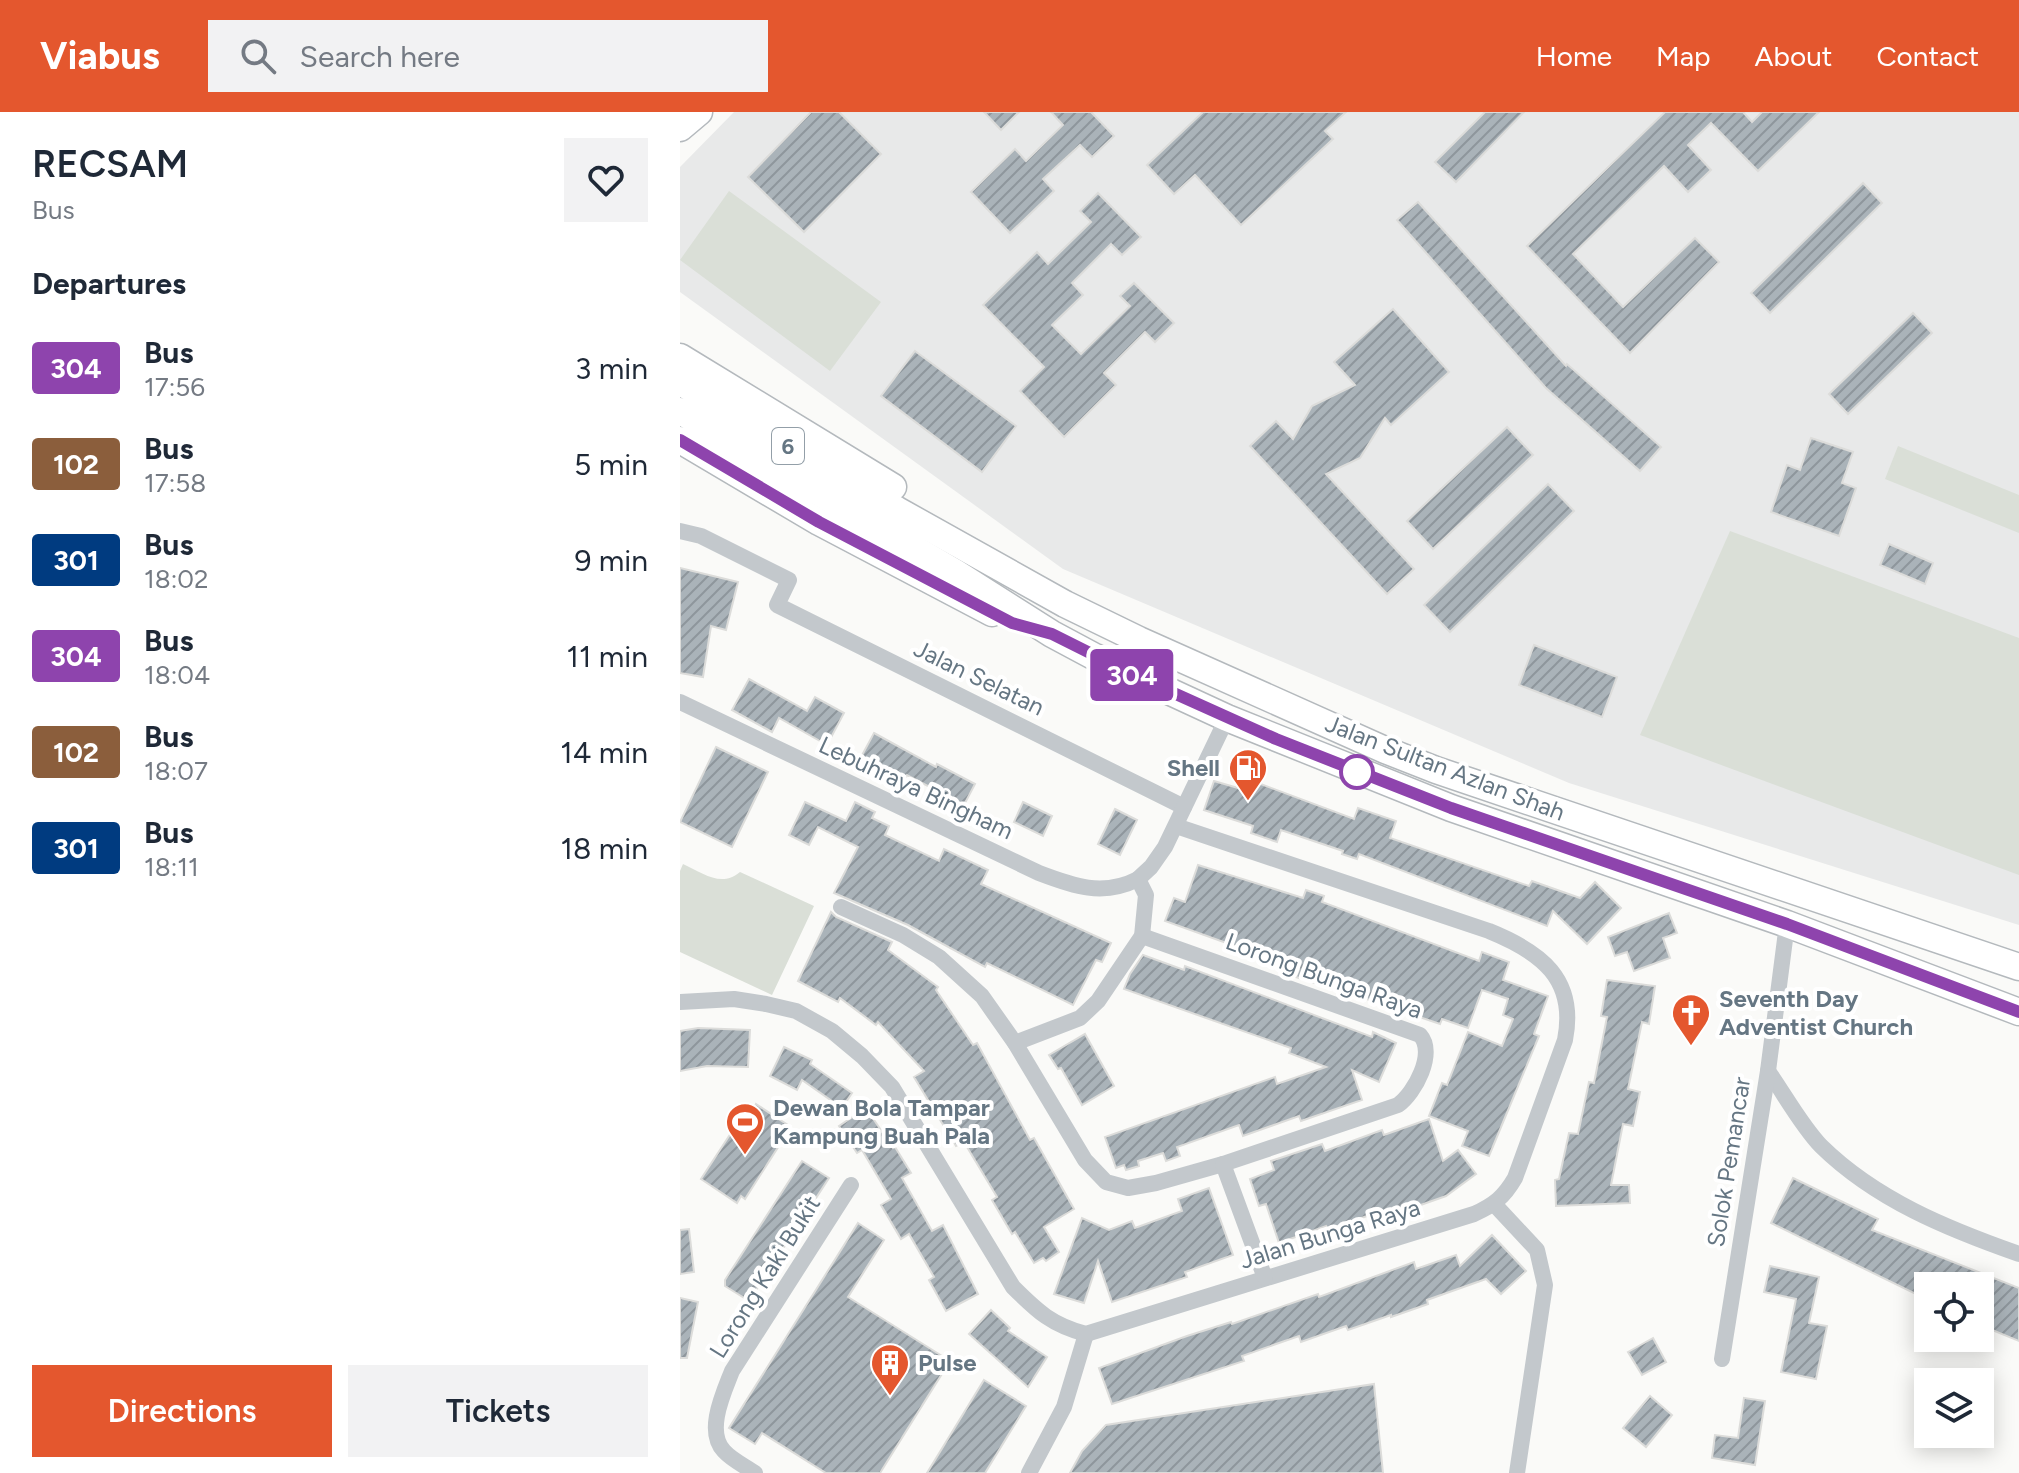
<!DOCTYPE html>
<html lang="en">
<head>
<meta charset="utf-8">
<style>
  body { margin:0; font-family:Figtree,sans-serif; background:#f2f2f3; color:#1f2937; height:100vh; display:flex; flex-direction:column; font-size:30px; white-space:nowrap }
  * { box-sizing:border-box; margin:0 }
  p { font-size:26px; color:#747a83 }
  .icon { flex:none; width:44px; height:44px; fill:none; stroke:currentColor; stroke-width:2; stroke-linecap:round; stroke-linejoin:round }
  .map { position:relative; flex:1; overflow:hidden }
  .drawer { display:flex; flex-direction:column; background:#fff; width:680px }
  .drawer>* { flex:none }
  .badge { padding:0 16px; border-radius:6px; font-size:28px; line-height:52px }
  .controls { position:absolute; left:1234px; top:1160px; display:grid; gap:16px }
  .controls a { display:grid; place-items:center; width:80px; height:80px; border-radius:0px; background:#fff; box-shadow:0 4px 20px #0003; font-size:40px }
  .map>.badge { position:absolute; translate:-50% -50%; box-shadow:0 0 0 4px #fff }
  h2 { padding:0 32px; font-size:30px; line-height:72px }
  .round { display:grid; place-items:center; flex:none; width:84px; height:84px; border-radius:0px; background:#f2f2f3 }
  .headline { display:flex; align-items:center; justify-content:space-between; height:136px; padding:0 32px }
  h1 { font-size:38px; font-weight:600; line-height:60px }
  .cta { display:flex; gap:16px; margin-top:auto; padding:16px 32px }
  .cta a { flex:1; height:92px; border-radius:0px; background:#e4572e; color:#fff; font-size:32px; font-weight:600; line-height:92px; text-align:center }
  .cta a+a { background:#f2f2f3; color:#1f2937 }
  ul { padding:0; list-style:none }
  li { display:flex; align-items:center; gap:24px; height:96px; padding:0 32px }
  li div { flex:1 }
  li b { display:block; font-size:30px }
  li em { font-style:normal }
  li .badge { min-width:88px; font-weight:700; text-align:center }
  header { display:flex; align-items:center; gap:48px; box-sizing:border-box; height:112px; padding:0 40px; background:#e4572e; color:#fff }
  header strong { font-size:38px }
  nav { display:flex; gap:44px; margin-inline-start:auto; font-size:28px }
  .search { width:560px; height:72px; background:#f2f2f3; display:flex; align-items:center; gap:20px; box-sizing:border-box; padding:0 28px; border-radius:0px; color:#747a83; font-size:30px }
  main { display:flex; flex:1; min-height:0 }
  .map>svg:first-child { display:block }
</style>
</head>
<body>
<header>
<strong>Viabus</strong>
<div class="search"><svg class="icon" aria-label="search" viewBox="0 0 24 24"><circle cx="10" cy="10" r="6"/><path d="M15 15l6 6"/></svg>Search here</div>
<nav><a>Home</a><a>Map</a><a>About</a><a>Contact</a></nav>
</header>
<main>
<section class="drawer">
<div class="headline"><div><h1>RECSAM</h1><p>Bus</p></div><a class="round"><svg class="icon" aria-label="heart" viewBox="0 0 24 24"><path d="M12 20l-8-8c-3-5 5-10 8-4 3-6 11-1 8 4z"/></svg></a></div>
<h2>Departures</h2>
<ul>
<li><span class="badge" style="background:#8e44ad;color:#fff">304</span><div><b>Bus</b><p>17:56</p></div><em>3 min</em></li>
<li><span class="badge" style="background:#8b5e3c;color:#fff">102</span><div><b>Bus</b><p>17:58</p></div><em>5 min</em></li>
<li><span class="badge" style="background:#003b80;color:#fff">301</span><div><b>Bus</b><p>18:02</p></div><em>9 min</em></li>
<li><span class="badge" style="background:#8e44ad;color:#fff">304</span><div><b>Bus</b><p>18:04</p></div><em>11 min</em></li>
<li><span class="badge" style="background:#8b5e3c;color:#fff">102</span><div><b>Bus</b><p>18:07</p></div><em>14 min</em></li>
<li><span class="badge" style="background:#003b80;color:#fff">301</span><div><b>Bus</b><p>18:11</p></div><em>18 min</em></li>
</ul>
<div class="cta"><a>Directions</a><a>Tickets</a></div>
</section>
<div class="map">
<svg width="1339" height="1361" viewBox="0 0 1339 1361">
  <defs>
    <pattern id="building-hatch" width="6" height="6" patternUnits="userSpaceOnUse" patternTransform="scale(2)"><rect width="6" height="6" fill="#aab3b9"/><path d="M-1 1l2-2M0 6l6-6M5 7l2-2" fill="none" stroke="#8e969c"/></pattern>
  </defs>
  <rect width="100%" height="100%" fill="#fafaf8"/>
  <polygon fill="#e8e9e9" points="54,0 1339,0 1339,813 889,671 383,457 0,180 0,55"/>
  <g fill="#dadfd7">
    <polygon points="49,79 201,190 150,259 0,148"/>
    <polygon points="1218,334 1339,383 1339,421 1205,367"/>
    <polygon points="1050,419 1339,526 1339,763 960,623"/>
    <path d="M3,752C23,761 41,776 60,760L134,794L92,883L0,840V759Z"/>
  </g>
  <g fill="url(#building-hatch)" stroke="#dcdcda" stroke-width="2">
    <polygon points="131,0 159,0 201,42 124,120 68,65"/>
    <polygon points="304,0 339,0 321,18"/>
    <polygon points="371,0 411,0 434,24 412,45 400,33 363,67 374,79 330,121 291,80 335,37 346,49 383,13"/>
    <polygon points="523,0 666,0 645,19 653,27 561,113 515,63 494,82 467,53"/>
    <polygon points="805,0 844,0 776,70 755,50"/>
    <polygon points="985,0 1063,0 1072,10 1082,0 1139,0 1078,59 1031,11 1008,33 1031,58 1008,80 984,54 893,142 943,195 1015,126 1039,150 950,241 847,134"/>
    <polygon points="1183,71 1202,91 1090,201 1071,181"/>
    <polygon points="418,81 461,125 442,143 431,132 392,171 403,183 372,213 401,242 450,194 440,184 454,171 494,211 475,230 465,220 424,261 436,273 384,325 340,279 364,255 303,193 357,140 368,152 411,110 400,99"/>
    <polygon points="738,90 886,254 887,252 981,335 960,359 866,276 717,108"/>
    <polygon points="713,197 769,260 711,313 705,306 680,346 646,362 734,457 707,482 570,334 596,309 613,327 632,294 675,273 654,250"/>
    <polygon points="1233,201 1252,221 1168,302 1149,282"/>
    <polygon points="235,239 336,314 302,360 201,284"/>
    <polygon points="827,315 853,343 753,437 727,409"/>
    <polygon points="1131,326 1173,340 1162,371 1176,376 1159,424 1091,400 1107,353 1120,358"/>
    <polygon points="868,372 894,399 770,520 744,493"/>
    <polygon points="1209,432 1253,451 1245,472 1200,453"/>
    <polygon points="0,456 58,470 46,518 31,514 23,565 0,561"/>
    <polygon points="854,533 937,565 922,605 839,573"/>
    <polygon points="69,567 127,599 135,585 164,601 147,633 99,606 92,620 52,598"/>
    <polygon points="194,621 256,655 257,652 295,672 284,693 227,663 224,669 181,645"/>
    <polygon points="36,635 88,660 52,735 0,710"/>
    <polygon points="562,665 674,707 678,696 716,709 710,726 849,774 852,769 900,786 915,770 941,796 907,832 873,799 867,814 679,742 677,747 662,742 663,739 601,718 597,730 571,721 573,714 524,698 534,669 558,676"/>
    <polygon points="125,690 166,709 175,690 195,700 192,706 209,714 205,723 259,749 264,737 308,758 301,772 431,831 422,850 416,848 393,893 307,851 305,855 228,813 154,781 178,735 138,715 129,733 109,723"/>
    <polygon points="343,690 372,704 363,724 334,710"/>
    <polygon points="435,697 457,708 440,743 418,732"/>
    <polygon points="518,753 623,786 626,778 644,784 642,790 799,849 802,840 829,850 823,868 868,884 854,922 859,924 809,1044 782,1034 788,1019 749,1004 762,971 767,973 788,920 822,934 833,907 823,903 828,887 802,878 788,916 762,907 760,912 675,883 677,877 638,863 635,871 616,865 619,857 485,809 494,786 505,790"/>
    <polygon points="151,800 156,805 212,830 208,838 258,875 256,878 293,933 297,931 350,1028 354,1026 394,1097 364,1115 379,1140 366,1149 363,1146 354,1151 335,1120 332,1122 312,1088 317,1085 284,1030 276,1034 234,965 244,959 198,910 196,913 160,886 158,890 118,869"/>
    <polygon points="989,801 997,821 983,826 990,846 954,859 947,840 935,844 928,825"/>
    <polygon points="463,843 504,858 505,854 692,925 693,920 716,931 699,970 672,958 682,988 621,1009 619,1004 563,1024 559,1013 497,1035 500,1044 486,1049 483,1041 458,1049 459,1054 446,1058 444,1053 436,1056 425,1025 595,965 597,972 646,955 609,941 611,936 444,877 450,862"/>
    <polygon points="927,868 975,874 969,912 962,910 948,977 960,980 953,1014 943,1012 931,1073 949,1073 950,1091 876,1094 875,1068 879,1067 889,1021 898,1022 909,970 914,971 927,905 921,904"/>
    <polygon points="18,916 70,918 68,955 27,954 0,959 0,919"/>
    <polygon points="405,922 434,974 402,993 381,956 378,957 369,943"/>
    <polygon points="104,935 132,948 130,952 172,981 162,996 122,968 117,978 90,964"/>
    <polygon points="76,992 111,1015 65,1087 61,1084 57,1091 21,1067 66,998 66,1013"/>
    <polygon points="186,996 213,1036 215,1035 231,1061 222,1066 252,1119 263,1113 298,1182 266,1199 249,1168 254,1165 229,1122 221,1127 201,1093 211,1087 182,1038 177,1041 159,1014"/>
    <polygon points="749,1007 763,1049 778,1038 796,1062 766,1084 715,1102 717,1107 703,1112 700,1101 690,1103 647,1118 646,1114 599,1131 586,1092 579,1094 570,1067 594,1058 591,1049 642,1032 645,1039 702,1018 704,1023"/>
    <polygon points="122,1049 149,1066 69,1189 45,1174 45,1168"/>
    <polygon points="1113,1066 1198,1107 1192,1118 1339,1176 1339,1229 1300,1213 1300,1174 1248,1174 1248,1188 1091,1111"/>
    <polygon points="529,1076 553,1143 505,1160 507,1165 432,1190 418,1149 404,1191 374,1182 402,1106 429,1118 452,1109 455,1116 502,1099 498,1087"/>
    <polygon points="178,1111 204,1128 168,1185 270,1249 200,1361 146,1361 82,1321 75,1332 49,1316"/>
    <polygon points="9,1117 14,1160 0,1162 0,1118"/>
    <polygon points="812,1123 846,1159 821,1182 806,1167 747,1188 748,1192 711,1205 711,1203 668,1218 666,1214 621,1230 619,1224 562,1244 564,1249 432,1292 419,1256 507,1224 551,1210 552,1212 638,1182 639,1185 734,1150 736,1157 776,1143 780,1154"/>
    <polygon points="1090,1154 1139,1165 1129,1211 1147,1214 1136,1267 1101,1260 1116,1187 1084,1180"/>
    <polygon points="0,1186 18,1190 7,1246 0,1246"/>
    <polygon points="311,1198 330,1216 328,1219 367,1245 348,1275 289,1222"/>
    <polygon points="973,1226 986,1250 962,1263 948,1240"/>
    <polygon points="304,1268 346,1294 305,1361 247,1361"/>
    <polygon points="694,1272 703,1361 390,1361 402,1339 426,1313"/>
    <polygon points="970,1284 992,1303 966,1335 943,1316"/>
    <polygon points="1064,1286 1085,1289 1075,1353 1032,1346 1035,1323 1058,1326"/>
  </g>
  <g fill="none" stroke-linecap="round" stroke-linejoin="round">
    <defs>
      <g id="trunk">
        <polyline points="0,16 19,0"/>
        <polyline points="0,245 213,375"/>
        <polyline points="0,270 217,398 385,492 459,528 705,638 756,658 1339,855"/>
        <polyline points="0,299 276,461 372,522 415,545 547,606 771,696 1107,812 1339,900"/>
        <polyline points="0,328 139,410 312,501"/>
      </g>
    </defs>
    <use href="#trunk" stroke="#b4b9bd" stroke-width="29"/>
    <g stroke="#c3c8cc" stroke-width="16">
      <polyline points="0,419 21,424 109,468 97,493 504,695"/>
      <path d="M0,590L359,761C393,774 423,785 458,767"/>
      <path d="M161,795L223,823L259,845L302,884L335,931L405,1048L426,1070L448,1076L476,1071L543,1052L718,993C735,981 756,941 740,923L462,824"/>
      <path d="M0,890L54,887L86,892L116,899L152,919L182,944L212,975L333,1175C358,1200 372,1213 406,1222L794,1102C814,1093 824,1085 835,1066L885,928C897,867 861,840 809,819L496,714"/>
      <polyline points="335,931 400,906 418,889 462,824 466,783 458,767 471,755 485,735 547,606"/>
      <path d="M1088,959C1105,983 1121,1013 1141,1034C1196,1088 1268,1117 1339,1142"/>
      <polyline points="543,1052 585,1166"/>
      <polyline points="815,1093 857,1138 865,1173 837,1361"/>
      <polyline points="1042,1247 1088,959 1107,812"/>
      <path d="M75,1361C65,1354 52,1348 44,1339C25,1319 44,1280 52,1259L171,1073"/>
      <polyline points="349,1361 384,1295 406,1222"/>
    </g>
    <use href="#trunk" stroke="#fff" stroke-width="26"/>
  </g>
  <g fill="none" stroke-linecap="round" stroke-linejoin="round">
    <defs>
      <polyline id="line" points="0,328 139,410 332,511 372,522 458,565 596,627 771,696 1107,812 1339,900"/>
    </defs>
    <use href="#line" stroke="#fff" stroke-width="18"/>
    <use href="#line" stroke="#8e44ad" stroke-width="12"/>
  </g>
  <defs>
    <symbol id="fuel-pin" viewBox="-11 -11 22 30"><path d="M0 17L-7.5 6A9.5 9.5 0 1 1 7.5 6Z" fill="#e4572e" stroke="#fff"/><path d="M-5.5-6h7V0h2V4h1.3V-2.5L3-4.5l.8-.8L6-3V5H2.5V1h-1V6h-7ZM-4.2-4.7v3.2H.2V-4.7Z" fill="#fff"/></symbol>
    <symbol id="church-pin" viewBox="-11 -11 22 30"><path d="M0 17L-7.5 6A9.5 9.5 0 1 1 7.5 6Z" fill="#e4572e" stroke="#fff"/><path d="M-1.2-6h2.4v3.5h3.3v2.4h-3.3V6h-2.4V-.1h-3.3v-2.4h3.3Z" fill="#fff"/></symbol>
    <symbol id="stadium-pin" viewBox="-11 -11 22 30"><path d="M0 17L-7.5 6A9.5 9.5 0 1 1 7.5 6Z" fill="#e4572e" stroke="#fff"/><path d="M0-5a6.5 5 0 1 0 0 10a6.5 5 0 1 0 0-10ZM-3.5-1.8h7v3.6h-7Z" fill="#fff"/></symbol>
    <symbol id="building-pin" viewBox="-11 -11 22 30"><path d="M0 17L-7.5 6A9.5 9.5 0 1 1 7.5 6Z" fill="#e4572e" stroke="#fff"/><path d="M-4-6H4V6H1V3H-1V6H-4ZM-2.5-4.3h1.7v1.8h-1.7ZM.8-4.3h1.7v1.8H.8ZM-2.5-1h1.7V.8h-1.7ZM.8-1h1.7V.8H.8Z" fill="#fff"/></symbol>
  </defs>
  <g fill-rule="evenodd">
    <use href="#fuel-pin" x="546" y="634" width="44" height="60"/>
    <use href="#church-pin" x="989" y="879" width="44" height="60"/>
    <use href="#stadium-pin" x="43" y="988" width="44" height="60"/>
    <use href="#building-pin" x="188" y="1229" width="44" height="60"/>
  </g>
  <circle fill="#fff" stroke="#8e44ad" stroke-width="4" cx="677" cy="660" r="16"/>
  <g text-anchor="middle" stroke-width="8" stroke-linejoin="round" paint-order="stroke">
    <rect fill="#fff" stroke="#939fa8" stroke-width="2" x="92" y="316" width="32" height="36" rx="6"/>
    <g font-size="22" font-weight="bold" fill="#657683">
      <text x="108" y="342">6</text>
    </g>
    <g font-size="24" fill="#657683" stroke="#fff">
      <text transform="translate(299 566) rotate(26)" y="8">Jalan Selatan</text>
      <text transform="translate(765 656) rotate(21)" y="8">Jalan Sultan Azlan Shah</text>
      <text transform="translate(236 676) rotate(25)" y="8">Lebuhraya Bingham</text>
      <text transform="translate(644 864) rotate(20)" y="8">Lorong Bunga Raya</text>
      <text transform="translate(1049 1050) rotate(-81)" y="8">Solok Pemancar</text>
      <text transform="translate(650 1122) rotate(-17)" y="8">Jalan Bunga Raya</text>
      <text transform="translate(85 1165) rotate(-58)" y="8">Lorong Kaki Bukit</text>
    </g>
    <g font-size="24" font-weight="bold" fill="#657683" stroke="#fff" text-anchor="start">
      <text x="540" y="664" text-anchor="end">Shell</text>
      <text x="1039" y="895">Seventh Day<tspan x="1039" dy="28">Adventist Church</tspan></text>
      <text x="93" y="1004">Dewan Bola Tampar<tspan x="93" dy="28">Kampung Buah Pala</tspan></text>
      <text x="238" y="1259">Pulse</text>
    </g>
  </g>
</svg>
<div class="controls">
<a><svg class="icon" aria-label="locate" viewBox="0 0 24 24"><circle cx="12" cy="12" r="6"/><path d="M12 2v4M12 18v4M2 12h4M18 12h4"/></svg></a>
<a><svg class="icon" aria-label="layers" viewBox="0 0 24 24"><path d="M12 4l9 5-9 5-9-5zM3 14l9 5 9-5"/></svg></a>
</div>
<b class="badge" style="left:452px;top:563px;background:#8e44ad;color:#fff">304</b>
</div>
</main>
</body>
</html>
